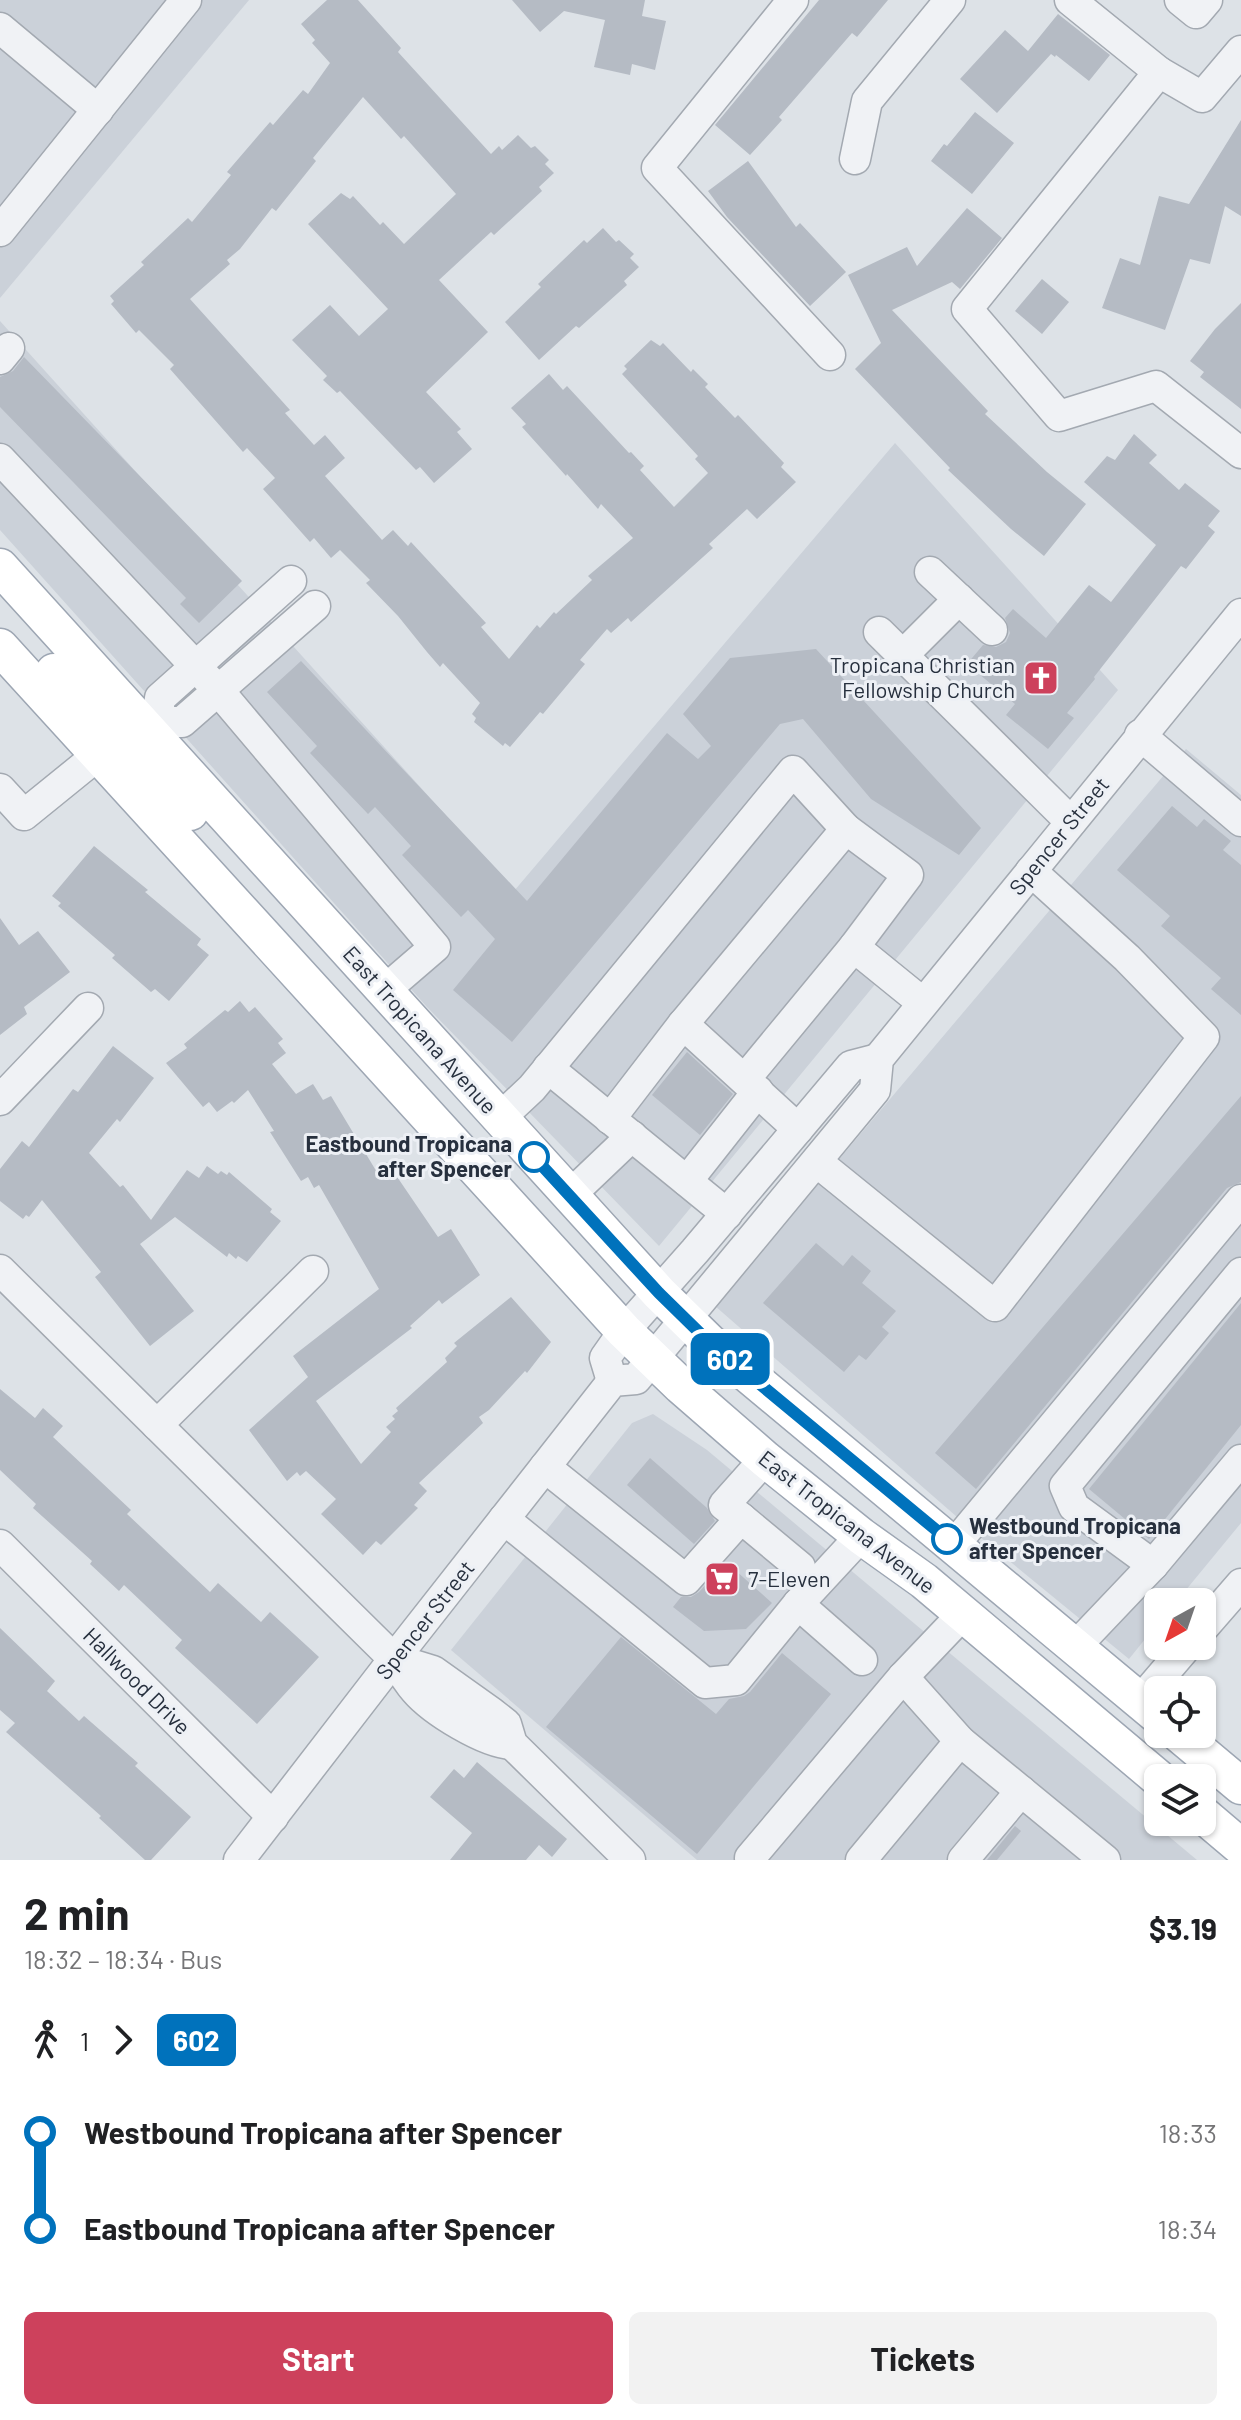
<!DOCTYPE html>
<html lang="en">
<head>
<meta charset="utf-8">
<style>
  body { margin:0; font-family:Barlow,sans-serif; background:#f2f2f2; color:#202124; height:100vh; display:flex; flex-direction:column; font-size:30px; white-space:nowrap }
  * { box-sizing:border-box; margin:0 }
  p { font-size:26px; color:#757577 }
  .icon { flex:none; width:44px; height:44px; fill:none; stroke:currentColor; stroke-width:2; stroke-linecap:round; stroke-linejoin:round }
  .map { position:relative; height:1860px; overflow:hidden }
  .details { display:flex; flex-direction:column; background:#fff; flex:1 }
  .details>* { flex:none }
  .badge { padding:0 16px; border-radius:12px; font-size:28px; line-height:52px }
  .needle { width:52px; rotate:220deg }
  .controls { position:absolute; left:1144px; top:1588px; display:grid; gap:16px }
  .controls a { display:grid; place-items:center; width:72px; height:72px; border-radius:12px; background:#fff; box-shadow:0 2px 6px #0004; font-size:40px }
  .map>.badge { position:absolute; translate:-50% -50%; box-shadow:0 0 0 4px #fff }
  .legs { display:flex; align-items:center; gap:12px; height:88px; padding:0 24px; font-size:26px }
  .legs p { margin-inline-start:auto }
  .head { display:flex; align-items:center; justify-content:space-between; height:136px; padding:0 24px }
  h1 { font-size:44px; font-weight:700; line-height:60px }
  .action { display:flex; gap:16px; margin-top:auto; padding:16px 24px }
  .action a { flex:1; height:92px; border-radius:12px; background:#cd415c; color:#fff; font-size:32px; font-weight:700; line-height:92px; text-align:center }
  .action a+a { background:#f2f2f2; color:#202124 }
  ul { padding:0 24px; list-style:none }
  li { display:flex; align-items:center; gap:28px; height:96px; font-size:30px }
  li i { display:grid; place-items:center; width:12px; height:100%; margin:0 10px; background:currentColor }
  li i::after { content:''; width:20px; height:20px; margin:-10px; border:6px solid; border-radius:50%; background:#fff }
  li p { margin-inline-start:auto }
  li:first-child i { background:linear-gradient(#0000 50%,currentColor 0) }
  li:last-child i { background:linear-gradient(currentColor 50%,#0000 0) }
  .map>svg:first-child { display:block }
</style>
</head>
<body>
<div class="map">
<svg width="1241" height="1860" viewBox="0 0 1241 1860">
  <rect width="100%" height="100%" fill="#dde2e7"/>
  <g fill="#cbd1d9">
    <polygon points="0,0 249,0 0,298"/>
    <polygon points="0,321 514,891 895,443 1118,690 659,1246 427,1007 0,530"/>
    <polygon points="1186,749 1241,795 1241,1523 1176,1602 1158,1602 1158,1623 1129,1659 980,1537 715,1306"/>
    <polygon points="653,1414 707,1450 1197,1860 697,1860 451,1650 632,1423"/>
  </g>
  <g fill="#b5bbc4">
    <polygon points="327,0 358,0 401,48 398,52 491,154 499,146 502,150 518,135 531,148 535,146 549,160 545,164 554,173 539,187 542,191 494,235 491,232 439,280 488,332 426,392 461,429 457,432 472,449 434,483 420,467 416,470 340,391 337,393 323,380 327,376 292,340 330,305 359,336 388,309 308,224 341,193 350,199 353,196 380,225 383,222 404,244 456,194 404,136 401,139 363,97 313,158 316,161 276,211 272,208 240,249 227,260 230,264 190,299 290,410 285,413 314,445 325,435 345,458 325,476 382,540 393,530 408,546 411,542 486,623 481,627 509,659 537,625 540,628 554,612 556,614 592,580 588,576 633,538 601,504 598,509 567,474 566,476 522,427 526,424 511,408 549,374 563,390 567,386 629,453 631,452 644,466 640,470 674,507 708,473 695,459 698,456 622,374 627,369 624,366 651,340 660,346 663,343 691,372 693,369 708,384 705,387 735,418 738,415 784,463 781,467 796,482 757,519 747,509 709,544 713,548 631,622 628,618 611,633 607,629 580,660 585,664 543,714 540,712 510,747 505,743 503,746 474,722 476,718 472,714 480,703 443,663 440,667 427,652 398,616 366,583 370,580 340,550 331,558 314,538 310,542 263,489 275,478 247,448 243,452 170,369 174,365 139,330 136,333 111,304 114,301 110,296 144,265 141,262 188,218 192,222 231,175 227,172 270,122 273,125 303,90 308,94 330,63 312,43 315,40 301,24"/>
    <polygon points="512,0 645,0 642,16 666,21 655,70 632,64 630,75 594,67 605,20 564,11 540,32"/>
    <polygon points="819,0 888,0 857,37 852,33 779,117 782,120 750,155 715,125"/>
    <polygon points="1058,14 1110,55 1089,81 1056,55 1055,57 1051,54 997,113 960,79 1005,30 1028,51"/>
    <polygon points="975,112 1014,143 972,194 931,161 944,144 947,146"/>
    <polygon points="1241,120 1241,216 1225,206 1210,264 1190,259 1165,330 1102,308 1120,258 1140,265 1159,196 1189,204"/>
    <polygon points="748,161 796,227 800,223 846,272 810,306 727,217 708,191"/>
    <polygon points="967,208 1002,238 960,289 952,282 892,310 988,411 985,414 1047,472 1086,504 1044,556 1011,529 948,470 950,468 855,369 881,343 848,275 907,247 917,266"/>
    <polygon points="603,228 616,242 619,240 634,254 630,258 639,267 624,281 627,285 579,328 576,326 539,360 505,322 541,287 538,284 584,240 587,243"/>
    <polygon points="1042,279 1069,302 1042,334 1015,311"/>
    <polygon points="1241,303 1241,409 1200,377 1204,372 1190,361 1215,329"/>
    <polygon points="24,357 242,581 199,623 180,604 186,598 0,407 0,377 13,371"/>
    <polygon points="1134,434 1157,455 1149,463 1179,490 1185,483 1220,511 1208,526 1215,532 1186,569 1181,566 1094,677 1095,679 1067,713 1074,718 1048,749 1006,715 1015,704 967,664 983,645 996,647 1006,642 1010,633 1005,618 1013,609 1046,638 1089,585 1111,602 1156,545 1084,482 1107,456 1115,460"/>
    <polygon points="816,649 981,828 959,855 871,799 803,719 780,724 512,1042 453,990 495,939 468,910 461,917 402,855 411,846 375,807 368,814 310,753 317,746 267,692 301,661 527,901 667,733 698,759 711,746 683,714 730,658"/>
    <polygon points="1172,806 1197,827 1204,819 1231,841 1223,850 1241,865 1241,1015 1211,989 1221,978 1161,926 1170,916 1117,870"/>
    <polygon points="94,846 148,890 145,892 201,939 197,945 209,955 169,1001 155,989 151,992 112,958 115,955 58,906 61,903 52,896"/>
    <polygon points="0,918 19,945 38,931 70,972 24,1007 27,1014 0,1035"/>
    <polygon points="240,1001 249,1012 255,1007 283,1039 278,1043 286,1053 272,1064 296,1094 313,1084 323,1100 331,1096 375,1169 387,1162 438,1237 451,1229 480,1275 442,1304 439,1300 410,1326 412,1328 316,1401 361,1464 391,1432 386,1427 395,1419 392,1416 398,1411 396,1408 447,1362 445,1358 457,1346 454,1343 511,1297 551,1342 527,1373 525,1371 489,1410 479,1417 483,1423 419,1483 427,1491 414,1505 418,1508 381,1545 376,1541 363,1555 321,1514 336,1499 306,1471 300,1476 297,1472 287,1481 249,1430 308,1377 293,1356 379,1289 319,1185 314,1188 308,1177 301,1181 270,1132 274,1131 248,1090 234,1103 232,1101 217,1112 209,1102 203,1107 166,1063 187,1048 184,1044 225,1010 228,1012"/>
    <polygon points="113,1046 154,1078 120,1122 117,1119 89,1153 120,1187 123,1185 151,1220 187,1170 199,1178 207,1166 218,1174 221,1171 227,1175 229,1172 272,1209 270,1212 281,1221 247,1262 238,1256 236,1259 229,1253 227,1257 175,1217 140,1244 194,1311 150,1346 95,1277 101,1272 42,1200 29,1217 26,1215 23,1219 0,1201 0,1169 22,1141 29,1147 73,1089 78,1092"/>
    <polygon points="687,1052 733,1094 700,1135 652,1095"/>
    <polygon points="1241,1096 1241,1182 1227,1188 976,1489 935,1453"/>
    <polygon points="816,1243 843,1266 852,1255 871,1271 862,1283 896,1311 882,1327 889,1333 866,1360 859,1355 844,1372 763,1303"/>
    <polygon points="1241,1303 1241,1425 1149,1539 1089,1489"/>
    <polygon points="0,1389 35,1418 43,1408 63,1426 53,1437 131,1510 127,1514 210,1592 218,1583 261,1622 270,1612 319,1657 257,1724 175,1648 182,1640 124,1585 119,1591 90,1564 92,1561 33,1508 36,1504 0,1470"/>
    <polygon points="650,1458 707,1508 715,1521 694,1544 627,1485"/>
    <polygon points="726,1562 772,1603 746,1629 704,1631 673,1607 681,1597 691,1597 699,1592"/>
    <polygon points="0,1628 55,1681 47,1691 79,1721 84,1716 138,1763 135,1766 191,1817 151,1860 145,1860 99,1818 101,1816 6,1732 15,1723 0,1710"/>
    <polygon points="621,1637 716,1714 729,1699 744,1696 750,1692 782,1653 831,1694 697,1854 546,1727"/>
    <polygon points="477,1762 567,1839 552,1857 539,1845 526,1860 450,1860 472,1833 430,1797 454,1769 464,1778"/>
    <polygon points="1015,1826 1021,1831 997,1860 987,1860"/>
  </g>
  <g fill="none" stroke-linecap="round" stroke-linejoin="round">
    <defs>
      <g id="minor">
        <polyline points="793,0 657,168 830,355"/>
        <polyline points="1070,0 1159,72"/>
        <polyline points="1180,0 1196,13 1207,0"/>
        <polyline points="0,28 98,110"/>
        <polyline points="1241,51 1202,97 1159,72 967,309 1059,416 1156,386 1241,453"/>
        <polyline points="855,159 867,101 950,0"/>
        <polyline points="0,231 186,0"/>
        <polyline points="0,359 9,348"/>
        <polyline points="0,459 218,690 435,947 385,990"/>
        <polyline points="930,572 992,630"/>
        <polyline points="879,632 1071,822"/>
        <polyline points="902,656 959,599"/>
        <polyline points="157,722 160,698 291,581"/>
        <polyline points="147,730 157,722 182,722 315,606"/>
        <polyline points="1140,735 1241,821"/>
        <polyline points="0,789 24,815 98,755"/>
        <polyline points="854,947 923,1003"/>
        <polyline points="683,1024 798,1129"/>
        <polyline points="548,1068 727,1214"/>
        <polyline points="0,1100 88,1008"/>
        <polyline points="500,1118 532,1088 793,771 846,829 908,875 854,947 745,1079"/>
        <polyline points="610,1119 683,1024 846,829"/>
        <polyline points="817,1162 995,1306 1204,1037 1127,958 1031,871"/>
        <polyline points="687,1181 758,1091"/>
        <polyline points="569,1196 632,1136"/>
        <path d="M0,1270L394,1659C400,1669 407,1681 415,1690C433,1711 485,1743 512,1744"/>
        <polyline points="612,1381 605,1358 624,1331 695,1251 851,1066 878,1059"/>
        <polyline points="157,1425 313,1271"/>
        <polyline points="545,1467 686,1580 741,1518 800,1567"/>
        <polyline points="741,1518 724,1505 765,1459"/>
        <polyline points="504,1519 705,1683 736,1680 798,1604 861,1536"/>
        <polyline points="0,1545 273,1817"/>
        <polyline points="954,1545 1241,1200"/>
        <polyline points="1153,1565 1074,1507 1065,1486 1241,1273"/>
        <polyline points="798,1604 862,1660"/>
        <polyline points="1202,1629 1241,1584"/>
        <polyline points="1075,1647 1153,1565 1241,1460"/>
        <polyline points="394,1659 433,1671 492,1713 506,1724 512,1744 630,1860"/>
        <polyline points="903,1677 960,1741 1105,1860"/>
        <polyline points="1140,1701 1187,1646"/>
        <polyline points="239,1860 394,1659 607,1388 612,1381 636,1379 875,1090 878,1059 1241,614"/>
        <polyline points="752,1860 750,1858 903,1677 963,1614"/>
        <polyline points="861,1860 960,1741"/>
        <polyline points="963,1860 1021,1791"/>
      </g>
      <g id="major">
        <polyline points="0,567 659,1293 709,1342 1158,1716"/>
        <polyline points="0,647 624,1331 681,1386 765,1459 861,1536 924,1581 1158,1778"/>
        <path d="M54,672C84,703 110,735 152,745"/>
        <path d="M102,754C137,751 167,791 190,812"/>
        <polyline points="1179,1734 1241,1786"/>
        <polyline points="1202,1814 1241,1847"/>
      </g>
    </defs>
    <use href="#minor" stroke="#a3a9b1" stroke-width="33"/>
    <use href="#major" stroke="#9da6b3" stroke-width="39"/>
    <use href="#minor" stroke="#f0f2f5" stroke-width="30"/>
    <use href="#major" stroke="#fff" stroke-width="36"/>
  </g>
  <g fill="none" stroke-linecap="round" stroke-linejoin="round">
    <defs>
      <polyline id="line-1" points="534,1157 659,1293 709,1342 947,1539"/>
    </defs>
    <use href="#line-1" stroke="#fff" stroke-width="18"/>
    <use href="#line-1" stroke="#0072bc" stroke-width="12"/>
  </g>
  <defs>
    <symbol id="church-square" viewBox="-11 -11 22 22"><rect x="-9" y="-9" width="18" height="18" rx="4" fill="#cd415c" stroke="#edf0f5"/><path d="M-1.2-6h2.4v3.5h3.3v2.4h-3.3V6h-2.4V-.1h-3.3v-2.4h3.3Z" fill="#fff"/></symbol>
    <symbol id="supermarket-square" viewBox="-11 -11 22 22"><rect x="-9" y="-9" width="18" height="18" rx="4" fill="#cd415c" stroke="#edf0f5"/><path d="M-6-5.5h2.5l.6 2H6L4.5 2H-2.5L-4.4-4H-6ZM-1.5 3.2a1.3 1.3 0 1 0 .1 0ZM3 3.2a1.3 1.3 0 1 0 .1 0Z" fill="#fff"/></symbol>
  </defs>
  <g fill-rule="evenodd">
    <use href="#church-square" x="1021" y="658" width="40" height="40"/>
    <use href="#supermarket-square" x="702" y="1559" width="40" height="40"/>
  </g>
  <g fill="#fff" stroke="#0072bc" stroke-width="4">
    <circle cx="534" cy="1157" r="14"/>
    <circle cx="947" cy="1539" r="14"/>
  </g>
  <g text-anchor="middle" stroke-width="6" stroke-linejoin="round" paint-order="stroke">
    <g font-size="22" fill="#27303e" stroke="#edf0f5" text-anchor="end">
      <text x="1015" y="673">Tropicana Christian<tspan x="1015" dy="25">Fellowship Church</tspan></text>
      <text x="748" y="1587" text-anchor="start">7-Eleven</text>
    </g>
    <g font-size="22" fill="#27303e" stroke="#edf0f5">
      <text transform="translate(1059 836) rotate(-51)" y="8">Spencer Street</text>
      <text transform="translate(420 1030) rotate(48)" y="8">East Tropicana Avenue</text>
      <text transform="translate(847 1522) rotate(38)" y="8">East Tropicana Avenue</text>
      <text transform="translate(425 1620) rotate(-52)" y="8">Spencer Street</text>
      <text transform="translate(137 1681) rotate(45)" y="8">Hallwood Drive</text>
    </g>
    <g font-size="22" font-weight="bold" fill="#27303e" stroke="#edf0f5" text-anchor="end">
      <text x="512" y="1152">Eastbound Tropicana<tspan x="512" dy="25">after Spencer</tspan></text>
      <text x="969" y="1534" text-anchor="start">Westbound Tropicana<tspan x="969" dy="25">after Spencer</tspan></text>
    </g>
  </g>
</svg>
<div class="controls">
<a><svg class="needle" viewBox="-14 -14 28 28"><path d="M0-13l5 13h-10z" fill="#e53935"/><path d="M0 13l5-13h-10z" fill="#757577"/></svg></a>
<a><svg class="icon" aria-label="locate" viewBox="0 0 24 24"><circle cx="12" cy="12" r="6"/><path d="M12 2v4M12 18v4M2 12h4M18 12h4"/></svg></a>
<a><svg class="icon" aria-label="layers" viewBox="0 0 24 24"><path d="M12 4l9 5-9 5-9-5zM3 14l9 5 9-5"/></svg></a>
</div>
<b class="badge" style="left:730px;top:1359px;background:#0072bc;color:#fff">602</b>
</div>
<section class="details">
<div class="head"><div><h1>2 min</h1><p>18:32 – 18:34 · Bus</p></div><b>$3.19</b></div>
<div class="legs"><svg class="icon" aria-label="walk" viewBox="0 0 24 24"><circle cx="13" cy="4" r="2"/><path d="M13 8l-2 6 4 7M11 14l-3 7M7 12l3-4h3l4 4"/></svg>1<svg class="icon" aria-label="forward" viewBox="0 0 24 24"><path d="M9 5l7 7-7 7"/></svg><b class="badge" style="background:#0072bc;color:#fff">602</b></div>
<ul>
<li><i style="color:#0072bc"></i><b>Westbound Tropicana after Spencer</b><p>18:33</p></li>
<li><i style="color:#0072bc"></i><b>Eastbound Tropicana after Spencer</b><p>18:34</p></li>
</ul>
<div class="action"><a>Start</a><a>Tickets</a></div>
</section>
</body>
</html>
